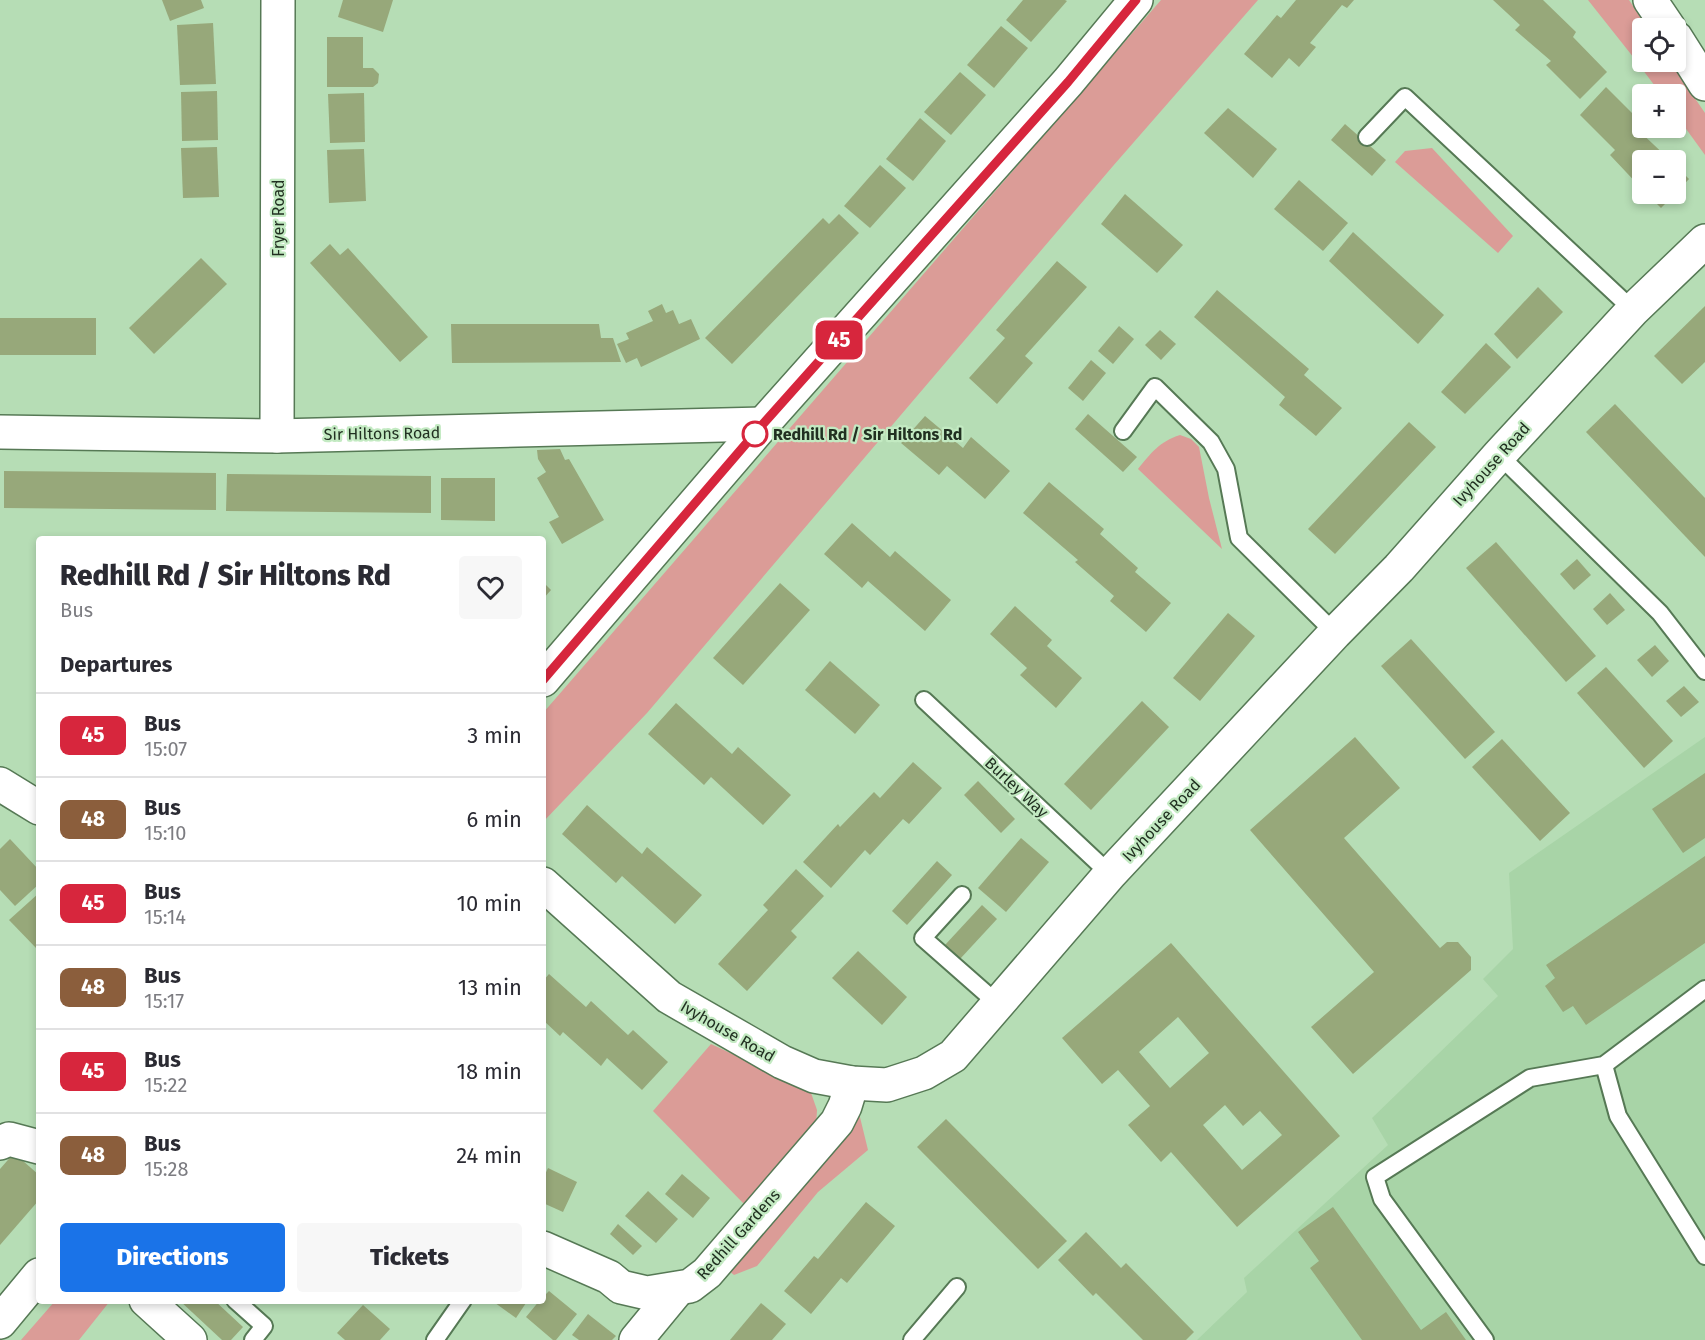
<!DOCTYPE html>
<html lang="en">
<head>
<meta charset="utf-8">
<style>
  body { margin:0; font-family:"Fira Sans",sans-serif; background:#f7f7f7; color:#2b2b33; height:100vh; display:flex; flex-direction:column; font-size:22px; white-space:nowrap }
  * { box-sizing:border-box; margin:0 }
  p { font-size:20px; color:#7c7c81 }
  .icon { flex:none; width:33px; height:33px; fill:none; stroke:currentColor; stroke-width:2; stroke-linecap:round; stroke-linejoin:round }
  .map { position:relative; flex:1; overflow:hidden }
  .details { position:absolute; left:36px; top:536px; width:510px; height:768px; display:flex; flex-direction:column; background:#fff; border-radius:6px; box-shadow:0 3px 9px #0003 }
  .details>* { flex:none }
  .badge { padding:0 12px; border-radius:9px; font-size:21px; line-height:39px }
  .controls { position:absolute; left:1632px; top:18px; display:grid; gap:12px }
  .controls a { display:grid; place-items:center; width:54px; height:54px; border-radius:6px; background:#fff; box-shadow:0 3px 9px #0003; font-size:30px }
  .map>.badge { position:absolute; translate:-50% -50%; box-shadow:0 0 0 3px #fff }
  h2 { padding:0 24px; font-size:22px; line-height:54px }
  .round { display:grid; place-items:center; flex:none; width:63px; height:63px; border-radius:6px; background:#f7f7f7 }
  .headline { display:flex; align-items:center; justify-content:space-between; height:102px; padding:0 24px }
  h1 { font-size:28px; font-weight:800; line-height:45px }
  .cta { display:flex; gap:12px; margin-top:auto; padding:12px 24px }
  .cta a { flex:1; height:69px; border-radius:6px; background:#1a73e8; color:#fff; font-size:24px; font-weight:800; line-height:69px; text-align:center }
  .cta a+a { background:#f7f7f7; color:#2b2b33 }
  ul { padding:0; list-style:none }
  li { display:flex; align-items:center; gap:18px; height:84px; padding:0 24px; border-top:2px solid #e1e1e2 }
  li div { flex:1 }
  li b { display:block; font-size:22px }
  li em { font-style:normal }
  li .badge { min-width:66px; font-weight:700; text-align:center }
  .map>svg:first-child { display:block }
</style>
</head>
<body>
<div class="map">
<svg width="1705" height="1340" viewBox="0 0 1705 1340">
  <rect width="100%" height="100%" fill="#b6ddb5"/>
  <polygon fill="#a8d4a7" points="1705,737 1705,1340 1197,1340 1247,1292 1244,1278 1388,1145 1372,1118 1498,996 1483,979 1513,949 1509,873"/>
  <g fill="#db9c97">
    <polygon points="1161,0 1258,0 1113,166 647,713 543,822 543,713"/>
    <polygon points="1588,0 1629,0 1648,28 1642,28 1642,62 1670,62 1705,113 1705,155 1676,115 1676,94 1661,94 1630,53"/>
    <polygon points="1432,148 1513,236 1498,253 1395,162 1405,151"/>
    <path d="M1180,435L1191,439L1199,447L1209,498L1222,549L1138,469C1151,453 1159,442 1180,435Z"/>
    <polygon points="711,1044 810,1090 817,1110 816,1126 745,1205 653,1111"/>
    <polygon points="858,1109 868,1150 818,1192 757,1266 734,1275 728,1270"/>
    <polygon points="55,1301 55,1300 110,1301 79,1340 21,1340"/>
  </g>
  <g fill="#97a87a" fill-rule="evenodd">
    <polygon points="162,0 201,0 204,8 170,21"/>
    <polygon points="343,0 393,0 383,32 338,17"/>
    <polygon points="1023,0 1065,0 1067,1 1031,42 1006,20"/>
    <polygon points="1296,0 1354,0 1347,8 1342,5 1310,43 1316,47 1299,67 1289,58 1272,78 1244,54 1277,15 1281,18"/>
    <polygon points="1493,0 1543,0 1576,32 1573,37 1607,72 1580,99 1546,65 1551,61 1515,30 1520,25"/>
    <polygon points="213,23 216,84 180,85 177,25"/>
    <polygon points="1001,26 1028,48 994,88 967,65"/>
    <polygon points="327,37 363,37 363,68 373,68 379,74 378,83 373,87 327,87"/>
    <polygon points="960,72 986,95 951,135 924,112"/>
    <polygon points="1606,87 1641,122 1636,128 1670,160 1642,160 1642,189 1610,155 1615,150 1580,115"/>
    <polygon points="217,91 218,140 182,141 181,92"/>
    <polygon points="364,93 365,142 330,143 328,94"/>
    <polygon points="1228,108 1277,149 1253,178 1204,133"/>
    <polygon points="920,118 946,141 913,181 886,159"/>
    <polygon points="1345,124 1386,160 1372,176 1331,140"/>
    <polygon points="217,147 219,197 183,198 181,148"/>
    <polygon points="364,149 366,201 329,203 327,150"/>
    <polygon points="880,165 906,188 870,228 844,206"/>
    <polygon points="1676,166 1689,179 1676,193"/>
    <polygon points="1299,180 1348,223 1323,251 1274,209"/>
    <polygon points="1125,194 1183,245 1157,273 1101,224"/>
    <polygon points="1647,194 1675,194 1661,208"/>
    <polygon points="839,214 859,233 732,364 705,338 823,218 829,224"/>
    <polygon points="1353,232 1444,315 1418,344 1329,261"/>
    <polygon points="330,244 340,255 348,248 428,337 400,362 310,263"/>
    <polygon points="201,258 227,284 154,354 129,328"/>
    <polygon points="1057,261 1087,287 1025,356 1033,363 997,404 969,378 1005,338 996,330"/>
    <polygon points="1538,287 1563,312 1517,359 1494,334"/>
    <polygon points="1217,290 1309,369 1304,375 1342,408 1316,436 1279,405 1285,397 1194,317"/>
    <polygon points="662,304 666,313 673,310 679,324 691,319 700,339 641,367 637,358 626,363 617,344 629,339 626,333 653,321 648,311"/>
    <polygon points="1705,306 1705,362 1682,384 1654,356"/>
    <rect x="0" y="318" width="96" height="37"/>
    <polygon points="451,324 599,324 601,338 613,338 621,362 452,363"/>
    <polygon points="1119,326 1134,339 1113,364 1098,351"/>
    <polygon points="1160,330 1176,344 1161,360 1145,345"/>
    <polygon points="1486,343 1511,367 1465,414 1441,392"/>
    <polygon points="1091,360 1106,373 1083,401 1068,388"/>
    <polygon points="1615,404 1705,498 1705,557 1586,432"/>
    <polygon points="1088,414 1137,457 1123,472 1075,429"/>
    <polygon points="925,416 963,448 971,437 1010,471 985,499 947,466 939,475 901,443"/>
    <polygon points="1409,422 1436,447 1335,554 1308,529"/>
    <polygon points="560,449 565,460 569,459 604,520 562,544 549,522 559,517 537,478 546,472 538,459 537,450"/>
    <polygon points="4,471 216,473 216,510 4,508"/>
    <polygon points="227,474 431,476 431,513 226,511"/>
    <polygon points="441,478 495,478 495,521 441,520"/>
    <polygon points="1049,482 1104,529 1100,534 1138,568 1135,572 1171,603 1146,632 1110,601 1114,596 1075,562 1078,560 1023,513"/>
    <polygon points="852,523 890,557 895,551 951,600 925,631 868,581 862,588 824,554"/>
    <polygon points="1496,542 1596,656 1566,682 1466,568"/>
    <polygon points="1577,559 1591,575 1574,590 1560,574"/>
    <polygon points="543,582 551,590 543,599"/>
    <polygon points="780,583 810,610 743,685 713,658"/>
    <polygon points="1610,593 1625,610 1607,625 1593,609"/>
    <polygon points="1015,606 1052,640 1047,646 1082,678 1056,708 1020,675 1027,668 990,634"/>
    <polygon points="1228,613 1255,636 1200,701 1173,678"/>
    <polygon points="1411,639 1495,732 1465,759 1381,666"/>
    <polygon points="1655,645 1669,661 1652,677 1637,660"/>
    <polygon points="830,661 880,705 855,734 805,690"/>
    <polygon points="1606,667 1673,741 1644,768 1577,693"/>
    <polygon points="1684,686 1699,702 1681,717 1666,701"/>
    <polygon points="1142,701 1169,727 1091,810 1064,784"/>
    <polygon points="676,703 732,754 738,747 791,795 763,825 711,777 704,785 648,734"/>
    <polygon points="1355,737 1400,788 1344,838 1440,948 1447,942 1458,942 1471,957 1471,970 1353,1074 1311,1027 1374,972 1250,830"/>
    <polygon points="1502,739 1570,813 1540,841 1472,767"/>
    <polygon points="913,762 942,788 909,824 903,819 870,855 865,850 831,888 803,862 838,824 840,827 874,792 880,798"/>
    <polygon points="1705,773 1705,838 1683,853 1652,809"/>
    <polygon points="978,781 1015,819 1001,833 964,795"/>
    <polygon points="587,805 642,854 647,847 702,895 675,924 622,876 616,883 562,834"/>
    <polygon points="1021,838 1049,862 1006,912 978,888"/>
    <polygon points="10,839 39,870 39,884 15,906 0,890 0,849"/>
    <polygon points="1705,856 1705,943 1586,1025 1573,1006 1563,1012 1545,986 1555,978 1546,965"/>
    <polygon points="937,861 952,875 907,925 892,911"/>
    <polygon points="796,869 824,896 791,931 797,937 747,991 718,964 768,910 763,905"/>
    <polygon points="39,893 39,947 37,949 9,920"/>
    <polygon points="982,905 997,919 960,959 945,945"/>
    <path d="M1171,943L1340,1136L1237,1227L1171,1152L1161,1162L1128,1125L1150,1106L1118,1070L1102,1084L1062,1038ZM1178,1017L1209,1053L1170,1088L1139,1052ZM1225,1105L1243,1126L1260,1111L1282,1135L1242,1170L1203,1125Z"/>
    <polygon points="858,951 907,997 882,1025 832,978"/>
    <polygon points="549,974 586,1007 591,1001 628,1035 633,1030 668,1062 642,1090 607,1058 601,1066 563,1032 560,1036 543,1020 543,981"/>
    <polygon points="946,1119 1067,1241 1038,1269 917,1147"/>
    <polygon points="14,1153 39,1175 39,1200 0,1245 0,1169"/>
    <polygon points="548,1168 577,1182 563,1212 543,1203 543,1179"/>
    <polygon points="682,1174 710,1198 693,1218 665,1194"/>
    <polygon points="648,1191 678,1219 656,1243 625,1216"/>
    <polygon points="866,1202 895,1226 847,1283 841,1278 811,1314 784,1291 814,1256 818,1259"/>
    <polygon points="1333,1207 1421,1330 1446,1312 1466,1340 1362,1340 1310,1268 1319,1261 1298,1232"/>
    <polygon points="618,1224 642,1246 633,1255 610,1234"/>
    <polygon points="1086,1232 1121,1268 1126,1263 1194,1332 1186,1340 1143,1340 1096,1293 1093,1296 1058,1260"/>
    <polygon points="549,1291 577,1314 556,1340 553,1340 526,1317 540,1300 543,1300 543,1297"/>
    <polygon points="179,1300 214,1300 243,1327 231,1340 222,1340"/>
    <polygon points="491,1300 528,1300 516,1318"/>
    <polygon points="761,1303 786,1324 772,1340 730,1340"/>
    <polygon points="363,1305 390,1329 380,1340 345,1340 337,1333"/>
    <polygon points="588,1314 616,1336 612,1340 579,1340 572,1335"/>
  </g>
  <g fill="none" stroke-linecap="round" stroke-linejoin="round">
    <defs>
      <g id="lane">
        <polyline points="1367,137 1405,97 1633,310"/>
        <polyline points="1123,431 1155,387 1211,442 1226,469 1239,538 1335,633"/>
        <polyline points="1499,455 1660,613 1705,671"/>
        <polyline points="924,700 1110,874"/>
        <polyline points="962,895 923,938 998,1004"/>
        <polyline points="1604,1065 1618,1116 1705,1256"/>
        <polyline points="235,1300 264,1326 253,1340"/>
        <polyline points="435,1340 463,1300"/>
        <polyline points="912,1340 957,1287"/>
        <polyline points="1485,1340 1382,1199 1375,1177 1530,1078 1604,1065 1705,989"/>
      </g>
      <g id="street">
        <polyline points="0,432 277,436 763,424"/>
        <polyline points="277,436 278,0"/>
        <polyline points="0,784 39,808"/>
        <polyline points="543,884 669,997 782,1062 814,1076 852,1083 887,1085 924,1073 953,1056 1110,874 1335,633 1399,568 1499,455 1633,310 1705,241"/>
        <polyline points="0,1143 9,1139 39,1147"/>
        <polyline points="543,1248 609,1277 621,1287 647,1293 690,1286 707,1273 837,1122 845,1106 852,1083"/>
        <polyline points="146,1300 190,1340"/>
        <polyline points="636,1340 678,1289"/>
      </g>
      <g id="secondary">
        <polyline points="1650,0 1669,28"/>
        <polyline points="1676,38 1705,84"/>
        <polyline points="543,680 763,424 1068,82 1136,0"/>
        <polyline points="0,1322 39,1275"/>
      </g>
    </defs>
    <use href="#lane" stroke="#567955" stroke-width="20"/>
    <use href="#street" stroke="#567955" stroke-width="36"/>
    <use href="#secondary" stroke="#567955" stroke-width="36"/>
    <use href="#lane" stroke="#fff" stroke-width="16"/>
    <use href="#street" stroke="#fff" stroke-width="33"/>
    <use href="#secondary" stroke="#fff" stroke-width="33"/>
  </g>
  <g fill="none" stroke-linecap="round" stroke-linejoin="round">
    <defs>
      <polyline id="line" points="543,680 763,424 1068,82 1136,0"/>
    </defs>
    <use href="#line" stroke="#fff" stroke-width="14"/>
    <use href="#line" stroke="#d7263d" stroke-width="9"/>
  </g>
  <circle fill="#fff" stroke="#d7263d" stroke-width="3" cx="755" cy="434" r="12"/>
  <g text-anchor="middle" stroke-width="4.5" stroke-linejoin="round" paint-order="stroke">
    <g font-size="16" fill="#213021" stroke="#c3eac2">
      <text transform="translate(278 218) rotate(-90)" y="6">Fryer Road</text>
      <text transform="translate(382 433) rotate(-1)" y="6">Sir Hiltons Road</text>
      <text transform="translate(1491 464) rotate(-48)" y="6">Ivyhouse Road</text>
      <text transform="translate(1017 787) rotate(43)" y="6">Burley Way</text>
      <text transform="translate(1161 820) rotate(-47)" y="6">Ivyhouse Road</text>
      <text transform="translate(728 1031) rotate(30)" y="6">Ivyhouse Road</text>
      <text transform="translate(738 1234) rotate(-48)" y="6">Redhill Gardens</text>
    </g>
    <g font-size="16" font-weight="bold" fill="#213021" stroke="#c3eac2" text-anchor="start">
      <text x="773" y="440">Redhill Rd / Sir Hiltons Rd</text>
    </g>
  </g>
</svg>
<div class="controls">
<a><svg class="icon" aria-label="locate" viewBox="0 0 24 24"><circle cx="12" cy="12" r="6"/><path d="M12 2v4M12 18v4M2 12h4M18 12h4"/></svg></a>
<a>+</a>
<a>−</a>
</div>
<b class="badge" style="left:839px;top:340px;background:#d7263d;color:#fff">45</b>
<section class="details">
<div class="headline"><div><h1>Redhill Rd / Sir Hiltons Rd</h1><p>Bus</p></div><a class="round"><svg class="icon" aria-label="heart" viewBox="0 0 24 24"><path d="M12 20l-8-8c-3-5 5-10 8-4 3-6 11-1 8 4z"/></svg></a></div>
<h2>Departures</h2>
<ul>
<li><span class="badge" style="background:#d7263d;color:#fff">45</span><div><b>Bus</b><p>15:07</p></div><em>3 min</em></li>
<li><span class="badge" style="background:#8b5e3c;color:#fff">48</span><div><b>Bus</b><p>15:10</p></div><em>6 min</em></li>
<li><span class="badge" style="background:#d7263d;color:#fff">45</span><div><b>Bus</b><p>15:14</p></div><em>10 min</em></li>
<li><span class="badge" style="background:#8b5e3c;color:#fff">48</span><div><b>Bus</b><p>15:17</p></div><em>13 min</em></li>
<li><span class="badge" style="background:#d7263d;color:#fff">45</span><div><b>Bus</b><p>15:22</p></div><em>18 min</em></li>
<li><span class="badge" style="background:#8b5e3c;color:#fff">48</span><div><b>Bus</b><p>15:28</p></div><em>24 min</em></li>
</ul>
<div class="cta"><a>Directions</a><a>Tickets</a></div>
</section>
</div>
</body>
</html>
